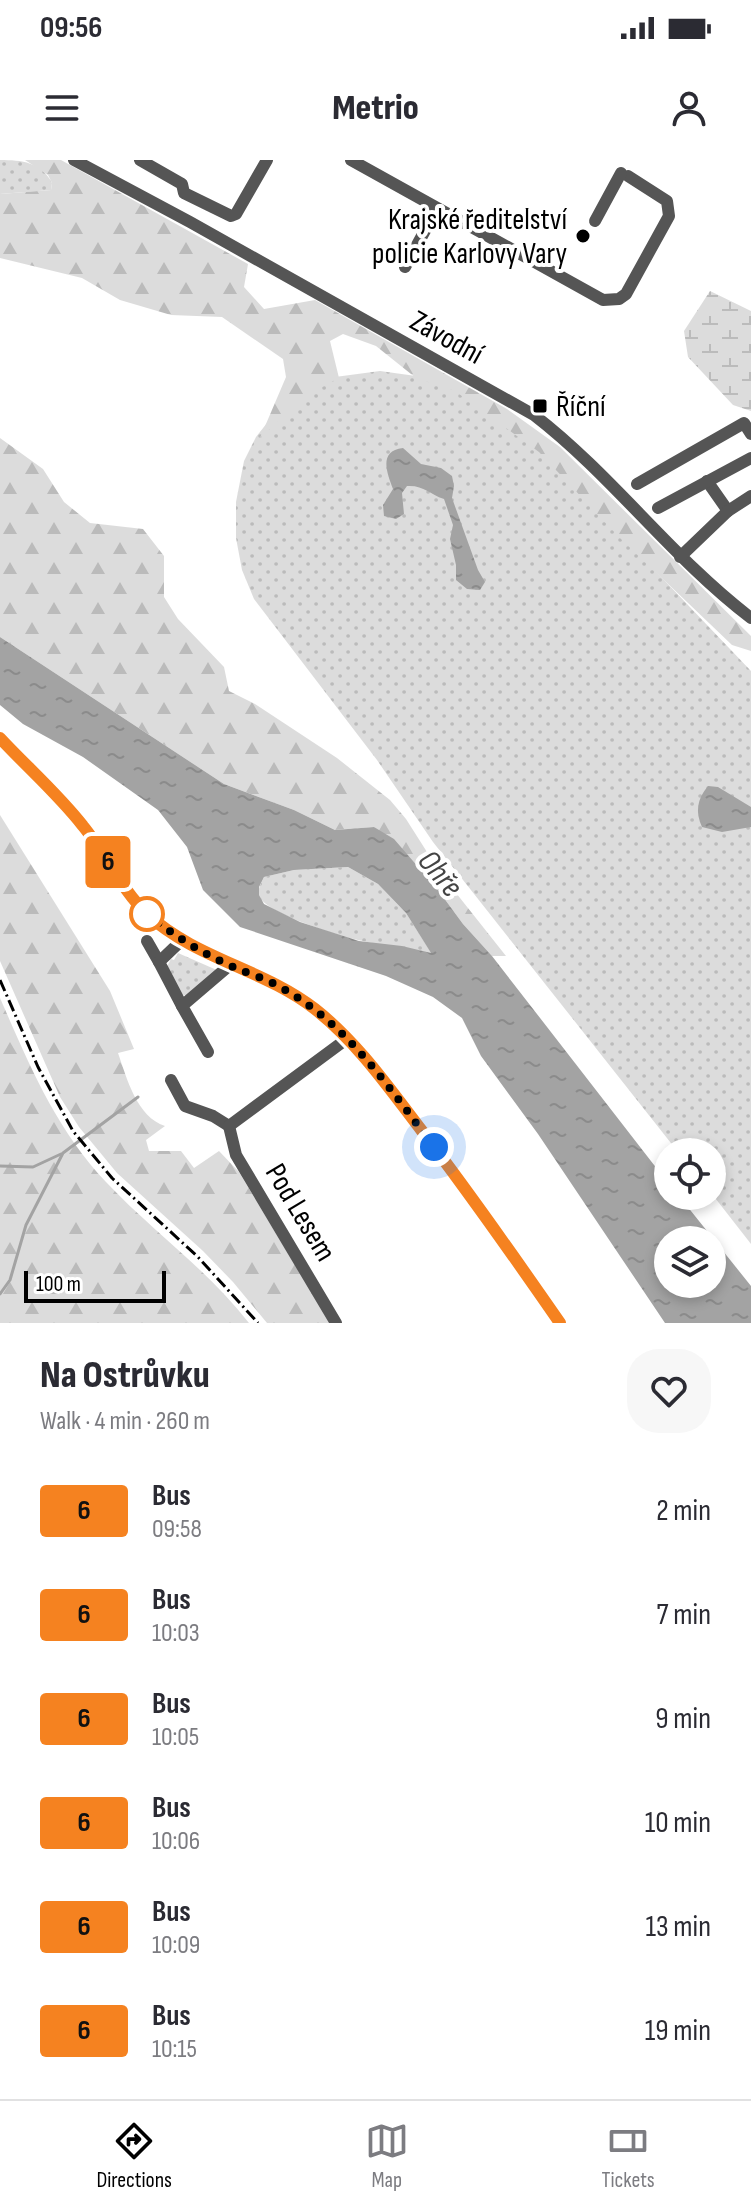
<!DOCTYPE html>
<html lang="en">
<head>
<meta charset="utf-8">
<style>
  body { margin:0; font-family:"Sofia Sans Condensed",sans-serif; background:#f7f7f7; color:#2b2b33; height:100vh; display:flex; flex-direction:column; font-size:30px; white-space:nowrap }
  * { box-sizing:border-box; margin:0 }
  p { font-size:26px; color:#7c7c81 }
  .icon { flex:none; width:44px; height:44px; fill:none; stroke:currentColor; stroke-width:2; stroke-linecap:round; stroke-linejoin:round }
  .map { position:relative; height:1163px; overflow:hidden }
  .sheet { display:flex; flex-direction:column; background:#fff; flex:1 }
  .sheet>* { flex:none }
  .badge { padding:0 16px; border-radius:6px; font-size:28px; line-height:52px }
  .fabs { position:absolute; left:654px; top:978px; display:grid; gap:16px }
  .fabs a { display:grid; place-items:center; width:72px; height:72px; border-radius:50%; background:#fff; box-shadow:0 4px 12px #0003; font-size:40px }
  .scale { position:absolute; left:24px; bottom:20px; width:142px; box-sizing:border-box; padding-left:8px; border:4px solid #000; border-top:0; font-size:22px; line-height:28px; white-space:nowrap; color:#000; -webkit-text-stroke:6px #fff; paint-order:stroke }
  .you { position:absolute; width:40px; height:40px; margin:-20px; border:6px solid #fff; border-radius:50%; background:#1a73e8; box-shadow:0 0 0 12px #1a73e833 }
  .map>.badge { position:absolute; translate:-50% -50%; box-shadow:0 0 0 4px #fff }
  .round { display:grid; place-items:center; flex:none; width:84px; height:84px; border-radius:32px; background:#f7f7f7 }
  .headline { display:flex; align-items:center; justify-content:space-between; height:136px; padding:0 40px }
  h1 { font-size:38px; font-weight:800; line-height:60px }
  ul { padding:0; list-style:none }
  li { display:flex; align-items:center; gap:24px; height:104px; padding:0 40px }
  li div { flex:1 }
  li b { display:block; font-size:30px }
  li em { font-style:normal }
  li .badge { min-width:88px; font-weight:700; text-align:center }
  .status { display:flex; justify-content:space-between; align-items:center; height:56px; padding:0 40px; background:#fff; direction:ltr }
  .status svg { height:22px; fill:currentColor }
  header { display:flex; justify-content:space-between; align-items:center; height:104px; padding:0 40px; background:#fff; font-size:36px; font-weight:800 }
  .tab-bar { display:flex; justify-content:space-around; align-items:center; height:112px; border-top:2px solid #e1e1e2; background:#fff; font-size:22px; color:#7c7c81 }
  .tab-bar a { display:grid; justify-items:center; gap:4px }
  .tab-bar .active { color:#000 }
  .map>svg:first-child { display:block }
</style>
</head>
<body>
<div class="status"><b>09:56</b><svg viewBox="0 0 49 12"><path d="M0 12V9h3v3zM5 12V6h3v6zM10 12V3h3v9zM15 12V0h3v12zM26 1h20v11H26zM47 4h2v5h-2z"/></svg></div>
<header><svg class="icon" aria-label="menu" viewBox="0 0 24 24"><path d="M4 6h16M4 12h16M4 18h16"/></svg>Metrio<svg class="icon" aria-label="person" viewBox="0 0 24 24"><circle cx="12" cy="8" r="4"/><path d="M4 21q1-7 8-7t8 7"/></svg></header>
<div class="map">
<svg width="751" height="1163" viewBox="0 0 751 1163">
  <defs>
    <pattern id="grass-dots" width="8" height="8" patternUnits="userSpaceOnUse" patternTransform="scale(2)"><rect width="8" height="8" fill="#dcdcdc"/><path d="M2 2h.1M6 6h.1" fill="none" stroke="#bbb" stroke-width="1.8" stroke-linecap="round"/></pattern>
    <pattern id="forest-firs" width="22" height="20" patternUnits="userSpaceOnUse" patternTransform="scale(2)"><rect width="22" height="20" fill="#dcdcdc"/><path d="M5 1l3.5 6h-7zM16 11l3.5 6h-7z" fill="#bbb"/></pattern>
    <pattern id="wetland-marsh" width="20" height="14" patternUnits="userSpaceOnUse" patternTransform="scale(2)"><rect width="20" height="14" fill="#dcdcdc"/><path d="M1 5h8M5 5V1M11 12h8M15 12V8" fill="none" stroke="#bbb"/></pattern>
    <pattern id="water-ripples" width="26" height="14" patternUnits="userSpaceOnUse" patternTransform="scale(2)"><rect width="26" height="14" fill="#a3a3a3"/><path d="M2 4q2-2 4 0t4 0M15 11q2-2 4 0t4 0" fill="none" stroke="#8b8b8b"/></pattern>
  </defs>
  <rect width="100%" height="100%" fill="#fff"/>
  <g fill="url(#grass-dots)">
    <path d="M0,0C22,0 41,2 52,23L51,30L0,34Z"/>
    <polygon points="380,211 423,217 462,232 538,288 751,511 751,1084 712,1034 712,992 678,992 433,682 377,600 254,439 242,410 236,378 236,342 244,301 256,277 278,249 335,217"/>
    <path d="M348,707L378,724L406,753L432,794C406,787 383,786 358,780C340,776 263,753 259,735C257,729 262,722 264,717L294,710Z"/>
    <polygon points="178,793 219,811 189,837 179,833 165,810 171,799 174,800"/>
  </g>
  <g fill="url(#forest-firs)">
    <polygon points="25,0 61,0 248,104 244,127 264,149 315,140 507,249 560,287 751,476 751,491 732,485 621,379 539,292 455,231 416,218 376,186 343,174 330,181 339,218 307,235 260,278 286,217 283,199 222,157 171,155 120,140 82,118 0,98 0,34 51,30 52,23 48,15"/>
    <polygon points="0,278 43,309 64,342 90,363 143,369 164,396 164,437 178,459 224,507 229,531 255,544 337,598 390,640 406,659 441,714 506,796 492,796 463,764 438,730 374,667 335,670 294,650 224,624 0,477"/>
    <path d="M0,655L110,831L134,889L118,893C127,919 137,957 165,966L146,980L149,991H181L194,1008L219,991L239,1012L330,1163H267L233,1122L203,1091L117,1013L79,967L60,937L0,801Z"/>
    <path d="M0,838C29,904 55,968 106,1022C152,1071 207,1109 249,1163H0Z"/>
  </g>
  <polygon fill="url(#wetland-marsh)" points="710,131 751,151 751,251 733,245 688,197 684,171"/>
  <g fill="url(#water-ripples)" fill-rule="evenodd">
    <path d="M403,288L421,304L441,308L452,316L454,326L452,338L478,410L485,422L480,430L467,429L456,420V405L450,379L453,365L444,339C429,334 424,325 407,326L402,333L404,354L396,359L384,356L383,345L393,329C387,313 378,291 403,288Z"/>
    <path d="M0,477L224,624L294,650L335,670L374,667L394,679L438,730L463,764L492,796L668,1023V1036H679L751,1126V1163H665L538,974L481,896L462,858L433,837L386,816L240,767L203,730L187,687L158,650L83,597L23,564L0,545ZM348,707L378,724L406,753L431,793L402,786L359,781L300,762L264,744L259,735V727L264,717L294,710ZM712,1080V1124H668V1080Z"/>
    <path d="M708,626L718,627L751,647V667L722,672L702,667C695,652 697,639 708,626Z"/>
  </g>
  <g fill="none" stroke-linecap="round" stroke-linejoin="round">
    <g stroke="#a3a3a3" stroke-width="3">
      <polyline points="0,1006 33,1007 61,994"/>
      <polyline points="0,1134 10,1120 26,1065 63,993 138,937"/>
    </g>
    <g stroke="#555" stroke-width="12">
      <path d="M74,0L190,62L534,255C613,316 672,398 751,458"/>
      <polyline points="140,0 182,24 184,33 231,56 236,54 267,0"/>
      <polyline points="351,0 603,140 619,139 626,134 669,56 667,41 628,16"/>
      <polyline points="595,61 621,13"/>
      <polyline points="405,107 428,65"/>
      <polyline points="707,321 728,351"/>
      <polyline points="637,324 744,263 751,274"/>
      <polyline points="658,348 751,298"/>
      <polyline points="680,397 728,351 751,336"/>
      <polyline points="0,578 83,665 135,740 149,756 165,769 206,794 285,829 312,847 348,878 372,906 469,1033 560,1163"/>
      <polyline points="147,781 159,802"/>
      <polyline points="182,846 159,802 182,780"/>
      <polyline points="208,892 182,846 230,805"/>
      <polyline points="171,920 185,946 213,956 229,966"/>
      <polyline points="229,966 236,995 336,1163"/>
      <polyline points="229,966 348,878"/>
    </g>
    <polyline stroke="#000" stroke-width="3" stroke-dasharray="12 4 2 4" stroke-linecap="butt" points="0,820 38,907 73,971 112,1018 198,1097 258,1163"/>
  </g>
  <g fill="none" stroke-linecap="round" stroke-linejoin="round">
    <defs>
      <path id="line" d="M0,578C27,607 59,635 83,666C106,694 121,729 147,754C196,799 264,809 315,849C358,883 389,928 422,971C470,1034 515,1098 560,1163"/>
    </defs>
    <use href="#line" stroke="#fff" stroke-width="18"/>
    <use href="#line" stroke="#f58220" stroke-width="12"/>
    <path stroke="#000" stroke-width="8" stroke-dasharray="0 14.4" d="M147,754C173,775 200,792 231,806C249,814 270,820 287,831C350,868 391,930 434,987"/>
  </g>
  <g fill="#000" stroke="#fff" stroke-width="3">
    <circle cx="583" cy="76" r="8"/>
    <rect x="532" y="238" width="16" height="16" rx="4"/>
  </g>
  <circle fill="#fff" stroke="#f58220" stroke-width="4" cx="147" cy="754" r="16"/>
  <g text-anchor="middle" stroke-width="8" stroke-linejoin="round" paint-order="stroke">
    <g font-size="30" fill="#000" stroke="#fff" text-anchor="end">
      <text x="567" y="69">Krajské ředitelství<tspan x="567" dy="34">policie Karlovy Vary</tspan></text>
      <text x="556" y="256" text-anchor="start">Říční</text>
    </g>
    <g font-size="30" fill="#000" stroke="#fff">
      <text transform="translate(447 177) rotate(29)" y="10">Závodní</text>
      <text transform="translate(301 1052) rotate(59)" y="10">Pod Lesem</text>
    </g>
    <g font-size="32" font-style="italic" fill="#444" stroke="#fff">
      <text transform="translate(441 713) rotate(50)" y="11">Ohře</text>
    </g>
  </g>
</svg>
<div class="fabs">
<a><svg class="icon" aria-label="locate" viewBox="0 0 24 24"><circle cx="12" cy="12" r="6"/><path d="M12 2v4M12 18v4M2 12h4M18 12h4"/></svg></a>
<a><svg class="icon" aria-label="layers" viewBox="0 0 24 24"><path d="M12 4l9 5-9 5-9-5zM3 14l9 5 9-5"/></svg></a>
</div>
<div class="scale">100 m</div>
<div class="you" style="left:434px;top:987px"></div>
<b class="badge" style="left:108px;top:702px;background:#f58220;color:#111">6</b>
</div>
<section class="sheet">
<div class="headline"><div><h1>Na Ostrůvku</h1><p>Walk · 4 min · 260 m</p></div><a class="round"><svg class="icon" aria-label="heart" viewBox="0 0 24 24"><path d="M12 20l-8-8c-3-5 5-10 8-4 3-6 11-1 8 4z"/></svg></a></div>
<ul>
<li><span class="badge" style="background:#f58220;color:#111">6</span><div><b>Bus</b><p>09:58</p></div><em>2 min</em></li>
<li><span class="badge" style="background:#f58220;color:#111">6</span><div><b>Bus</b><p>10:03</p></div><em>7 min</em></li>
<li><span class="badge" style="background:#f58220;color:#111">6</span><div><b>Bus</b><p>10:05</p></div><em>9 min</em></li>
<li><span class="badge" style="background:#f58220;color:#111">6</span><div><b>Bus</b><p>10:06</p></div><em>10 min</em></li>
<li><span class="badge" style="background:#f58220;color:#111">6</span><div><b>Bus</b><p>10:09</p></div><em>13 min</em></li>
<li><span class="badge" style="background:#f58220;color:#111">6</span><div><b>Bus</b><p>10:15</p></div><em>19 min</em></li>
</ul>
</section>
<nav class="tab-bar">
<a class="active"><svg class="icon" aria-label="directions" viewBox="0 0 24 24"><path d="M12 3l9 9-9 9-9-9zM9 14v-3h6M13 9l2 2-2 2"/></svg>Directions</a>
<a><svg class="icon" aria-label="map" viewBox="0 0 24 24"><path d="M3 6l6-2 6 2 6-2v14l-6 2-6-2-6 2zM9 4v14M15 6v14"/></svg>Map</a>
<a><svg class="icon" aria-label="tickets" viewBox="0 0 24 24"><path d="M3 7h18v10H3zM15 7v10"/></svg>Tickets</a>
</nav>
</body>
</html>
